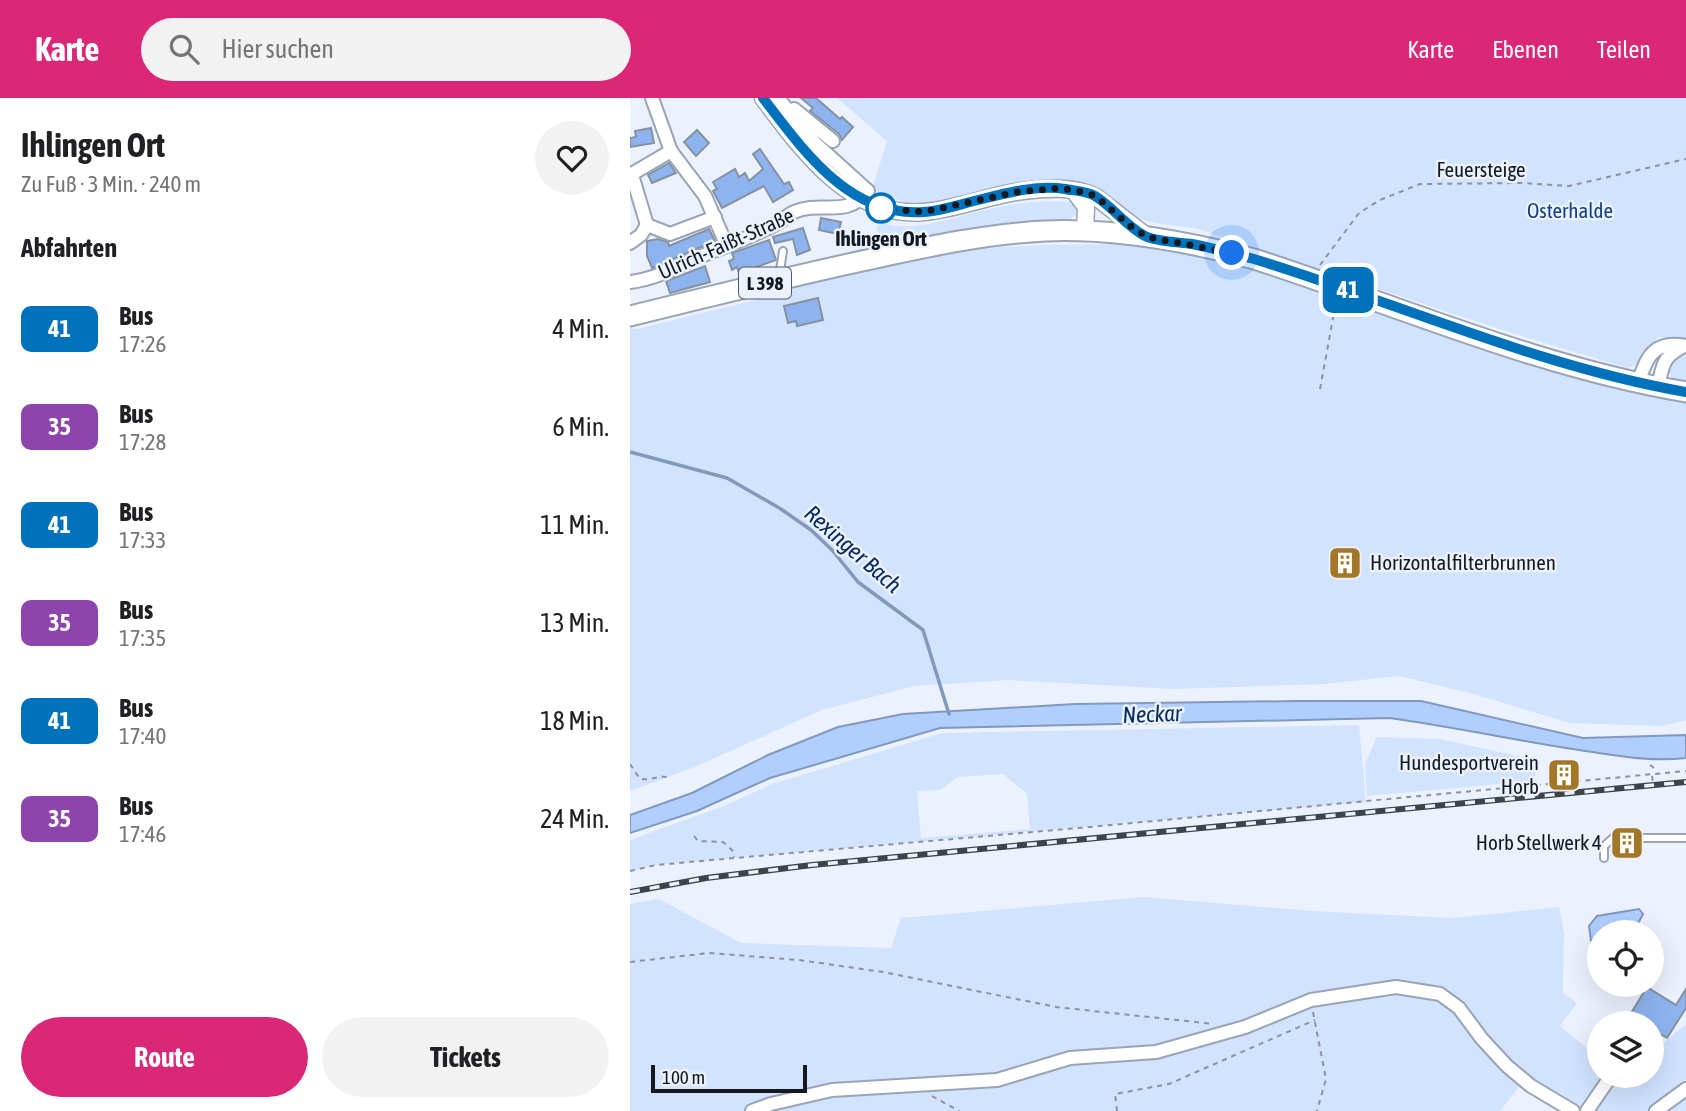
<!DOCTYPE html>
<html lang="de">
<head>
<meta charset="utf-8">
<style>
  body { margin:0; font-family:"Asap Condensed",sans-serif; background:#f2f2f2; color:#202124; height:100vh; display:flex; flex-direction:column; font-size:26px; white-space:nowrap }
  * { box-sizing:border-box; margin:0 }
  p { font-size:23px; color:#757577 }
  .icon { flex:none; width:38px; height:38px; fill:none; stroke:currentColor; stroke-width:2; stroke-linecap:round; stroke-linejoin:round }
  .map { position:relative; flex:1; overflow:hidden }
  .drawer { display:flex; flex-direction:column; background:#fff; width:630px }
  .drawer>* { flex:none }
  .badge { padding:0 14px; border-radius:10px; font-size:24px; line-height:46px }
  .buttons { position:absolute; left:957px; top:822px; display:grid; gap:14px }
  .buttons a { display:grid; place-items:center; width:77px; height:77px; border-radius:50%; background:#fff; box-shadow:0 7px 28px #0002; font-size:35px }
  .scale { position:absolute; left:21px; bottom:18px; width:156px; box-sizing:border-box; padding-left:7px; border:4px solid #15191f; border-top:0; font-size:19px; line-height:24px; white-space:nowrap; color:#15191f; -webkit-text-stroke:5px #ebf2fd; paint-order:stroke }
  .you { position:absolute; width:35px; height:35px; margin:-18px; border:5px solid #fff; border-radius:50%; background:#1a73e8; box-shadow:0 0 0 10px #1a73e833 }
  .map>.badge { position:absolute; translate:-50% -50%; box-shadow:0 0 0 4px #fff }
  h2 { padding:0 21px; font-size:26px; line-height:63px }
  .round { display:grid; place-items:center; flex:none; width:74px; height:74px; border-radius:37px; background:#f2f2f2 }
  .summary { display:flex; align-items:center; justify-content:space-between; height:119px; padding:0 21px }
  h1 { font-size:33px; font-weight:700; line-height:52px }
  .action { display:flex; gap:14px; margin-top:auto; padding:14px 21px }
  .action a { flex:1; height:80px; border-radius:42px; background:#db2777; color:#fff; font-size:28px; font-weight:700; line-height:80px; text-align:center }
  .action a+a { background:#f2f2f2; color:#202124 }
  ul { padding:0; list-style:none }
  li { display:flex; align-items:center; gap:21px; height:98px; padding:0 21px }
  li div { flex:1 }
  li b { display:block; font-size:26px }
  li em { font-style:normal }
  li .badge { min-width:77px; font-weight:700; text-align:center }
  header { display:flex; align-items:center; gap:42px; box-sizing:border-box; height:98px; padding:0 35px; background:#db2777; color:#fff }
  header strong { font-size:33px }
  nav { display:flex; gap:38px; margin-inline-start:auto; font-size:24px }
  .search { width:490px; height:63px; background:#f2f2f2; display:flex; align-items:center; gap:18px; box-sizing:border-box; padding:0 24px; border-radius:38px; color:#757577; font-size:26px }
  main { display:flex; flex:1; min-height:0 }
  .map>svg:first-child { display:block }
</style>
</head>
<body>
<header>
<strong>Karte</strong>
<div class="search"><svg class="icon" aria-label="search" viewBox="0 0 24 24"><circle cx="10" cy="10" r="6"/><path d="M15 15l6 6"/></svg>Hier suchen</div>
<nav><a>Karte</a><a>Ebenen</a><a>Teilen</a></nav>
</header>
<main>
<section class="drawer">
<div class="summary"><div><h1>Ihlingen Ort</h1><p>Zu Fuß · 3 Min. · 240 m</p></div><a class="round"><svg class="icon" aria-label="heart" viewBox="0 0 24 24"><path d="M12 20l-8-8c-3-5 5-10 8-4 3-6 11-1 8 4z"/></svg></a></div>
<h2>Abfahrten</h2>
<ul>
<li><span class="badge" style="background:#0072bc;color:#fff">41</span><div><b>Bus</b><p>17:26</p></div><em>4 Min.</em></li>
<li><span class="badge" style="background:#8e44ad;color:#fff">35</span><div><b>Bus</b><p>17:28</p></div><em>6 Min.</em></li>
<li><span class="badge" style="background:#0072bc;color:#fff">41</span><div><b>Bus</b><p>17:33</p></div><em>11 Min.</em></li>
<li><span class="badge" style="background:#8e44ad;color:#fff">35</span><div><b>Bus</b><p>17:35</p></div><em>13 Min.</em></li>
<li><span class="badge" style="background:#0072bc;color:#fff">41</span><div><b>Bus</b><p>17:40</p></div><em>18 Min.</em></li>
<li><span class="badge" style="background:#8e44ad;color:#fff">35</span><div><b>Bus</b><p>17:46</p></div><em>24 Min.</em></li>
</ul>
<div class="action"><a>Route</a><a>Tickets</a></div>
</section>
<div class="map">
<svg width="1056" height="1013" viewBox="0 0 1056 1013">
  <rect width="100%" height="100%" fill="#ebf2fd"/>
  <g fill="#d1e3ff" fill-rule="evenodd">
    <polygon points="207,0 1056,0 1056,242 1028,239 1009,265 998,270 872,232 568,131 525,125 510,121 469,90 449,84 395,85 313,105 283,108 242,91 257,43"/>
    <path d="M441,99L449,107L448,115L439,122L157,171C183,158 228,159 249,139L246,129L253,125C282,134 314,122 343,115C374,107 407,101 439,104Z"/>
    <polygon points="500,146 558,152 726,203 872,256 1001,295 1056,303 1056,622 1034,628 940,625 840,595 769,578 695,586 544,591 378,582 284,588 192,612 60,671 0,693 0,230 7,231 126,202 144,192 330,151 416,147"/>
    <polygon points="1047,256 1056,259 1056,286 1043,281 1037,270"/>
    <path d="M729,627L736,704L105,760L26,767L0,773V742L96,707L142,686L312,635ZM373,676L397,696L400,731L291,740L287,693L310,692L328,679Z"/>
    <polygon points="747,639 810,641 906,662 905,683 737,698 735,666"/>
    <polygon points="514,799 681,813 823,820 929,809 934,835 933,895 947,905 930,928 969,960 970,978 1022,978 1022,955 1056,926 1056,1013 932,1013 889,989 870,1013 0,1013 0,806 29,801 111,845 261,850 271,820"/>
  </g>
  <g fill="#b0cfff" stroke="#8298bc" stroke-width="2">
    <path d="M668,603H791L953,640L1056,637V660C1021,664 990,658 955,653C889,643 825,629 759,620L310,630L140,680L67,713L0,735V717L62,695L138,657L208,629L273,616L445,606Z"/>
    <polygon points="1009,811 1013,816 1003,835 970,835 969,849 961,843 959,828 967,818"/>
  </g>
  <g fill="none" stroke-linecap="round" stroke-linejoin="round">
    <polyline stroke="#8298bc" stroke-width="3.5" points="0,354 97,380 151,411 181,432 202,452 228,484 293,532 319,616"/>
  </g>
  <g fill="#8db4ee" stroke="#8691a1" stroke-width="2">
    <polygon points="171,0 186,0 210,21 212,19 223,29 212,42 209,36 180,13 183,10"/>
    <polygon points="21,30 24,45 0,49 0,40 6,39 5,33"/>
    <polygon points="67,32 79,45 66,58 54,44"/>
    <polygon points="130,51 154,86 159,84 163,92 143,104 134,88 92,110 83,93 87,91 83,84 105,71 109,79 115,75 119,83 133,71 123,56"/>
    <polygon points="39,65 46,75 22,85 18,77"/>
    <polygon points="191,120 211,124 208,136 189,132"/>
    <polygon points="173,130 180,152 167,157 163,141 145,145 143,139"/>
    <polygon points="79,131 85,143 22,170 17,158 17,143 28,141 38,144 39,148"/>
    <polygon points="139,142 146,162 109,175 107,169 102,172 99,163 104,161 102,155"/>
    <polygon points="75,168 80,184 40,195 36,183"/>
    <polygon points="188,200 193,222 167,228 166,223 158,225 154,208"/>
    <circle cx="715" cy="465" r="8"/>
    <polygon points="1017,889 1046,907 1056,891 1056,910 1037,940 1022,931 1022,926 1014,926 1000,917"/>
  </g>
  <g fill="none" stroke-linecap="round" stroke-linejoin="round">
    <defs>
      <g id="lane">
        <polyline points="149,179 153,153"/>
        <polyline points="974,760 974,748 983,740 1056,740"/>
      </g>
      <g id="street">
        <polyline points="22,0 41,53 75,98 97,148"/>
        <polyline points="164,11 203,43"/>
        <polyline points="0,77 41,53"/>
        <polyline points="2,77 17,127"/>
        <polyline points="0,145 11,137 17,127 40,136 85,119"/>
        <path d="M0,184C26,181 48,168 71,158C96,148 122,139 146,126C152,123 157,117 164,114C191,102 217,121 238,93L186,46L148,0"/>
        <path d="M1008,285C1017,258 1024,242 1056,248"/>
        <path d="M1028,289C1033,267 1032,259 1054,248"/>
        <polyline points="122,1013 141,1006 202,992 367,982 440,960 526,954 615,929 681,902 766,889 810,896 829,910 852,941 877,968 901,988 943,1013"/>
        <polyline points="957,1013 981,978"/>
        <polyline points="1026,1013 1056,991"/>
      </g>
      <g id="secondary">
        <path d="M133,0C172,52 221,121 294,114C328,111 360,97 393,93C418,90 444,88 466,99L515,137"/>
        <polyline points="444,93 456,109 455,134"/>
      </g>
      <path id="primary" d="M0,218C77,199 154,180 232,163C292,150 353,136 415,133C485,130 556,143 624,161C767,207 907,269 1056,294"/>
    </defs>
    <use href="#lane" stroke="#99a4b4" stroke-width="10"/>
    <use href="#street" stroke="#99a4b4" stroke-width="16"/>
    <use href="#secondary" stroke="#99a4b4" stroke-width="19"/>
    <use href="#primary" stroke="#99a4b4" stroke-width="23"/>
    <g stroke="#8c929b" stroke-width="2" stroke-dasharray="5 5" stroke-linecap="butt">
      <polyline points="690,167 729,115 750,102 790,86 892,85 939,88 1056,61"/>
      <polyline points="690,291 706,204"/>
      <path d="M0,666L10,681C21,683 30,676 40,680"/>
      <polyline points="1020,667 1023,669 1024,675"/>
      <polyline points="1022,678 1023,685"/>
      <polyline points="64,738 68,743 93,744 102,752 104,759"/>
      <polyline points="0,773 26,767 105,760 460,729 1056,673"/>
      <polyline points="0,864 79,855 169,862 253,874 426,909 584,926"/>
      <polyline points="683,914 696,981 687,1013"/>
      <polyline points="302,998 329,1013"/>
      <polyline points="487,1013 485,996 539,986 685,922"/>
    </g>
    <use href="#lane" stroke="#fff" stroke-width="6"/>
    <use href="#street" stroke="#fff" stroke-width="12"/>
    <use href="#secondary" stroke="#fff" stroke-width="16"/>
    <use href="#primary" stroke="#fff" stroke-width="19"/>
    <defs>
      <polyline id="rail" points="0,794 76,780 182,767 1056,684"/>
    </defs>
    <use href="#rail" stroke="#3e4249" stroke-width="6"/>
    <use href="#rail" stroke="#ebf2fd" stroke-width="3.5" stroke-dasharray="10" stroke-linecap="butt"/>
  </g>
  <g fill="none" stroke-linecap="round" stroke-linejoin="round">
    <defs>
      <path id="line" d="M133,0C173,52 220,120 294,114C310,113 325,108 340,104C369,97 405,86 435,91C445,93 457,93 465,98C483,109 496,128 515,138C528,144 548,144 562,146C583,150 603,156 624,161C768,205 907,268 1056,294"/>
    </defs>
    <use href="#line" stroke="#fff" stroke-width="16"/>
    <use href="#line" stroke="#0072bc" stroke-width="10"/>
    <polyline stroke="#15191f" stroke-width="7" stroke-dasharray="0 12.6" points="251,110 293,114 387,94 430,90 458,95 467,99 499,127 517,139 602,155"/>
  </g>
  <defs>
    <symbol id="building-square" viewBox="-11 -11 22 22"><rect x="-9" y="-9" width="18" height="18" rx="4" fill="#a27727" stroke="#ebf2fd"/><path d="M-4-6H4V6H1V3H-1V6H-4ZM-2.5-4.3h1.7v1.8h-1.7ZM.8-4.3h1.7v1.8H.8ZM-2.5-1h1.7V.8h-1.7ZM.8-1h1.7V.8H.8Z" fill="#fff"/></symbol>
  </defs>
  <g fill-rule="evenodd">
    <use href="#building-square" x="696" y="446" width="38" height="38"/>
    <use href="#building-square" x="915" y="658" width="38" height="38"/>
    <use href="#building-square" x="978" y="726" width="38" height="38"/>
  </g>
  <circle fill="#fff" stroke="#0072bc" stroke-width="3.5" cx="251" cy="110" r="14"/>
  <g text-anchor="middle" stroke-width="5" stroke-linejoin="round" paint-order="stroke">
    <rect fill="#ebf2fd" stroke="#555a62" stroke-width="2" x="109" y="169.5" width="52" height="31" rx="5"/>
    <g font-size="19" font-weight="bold" fill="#15191f">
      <text x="135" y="192">L 398</text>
    </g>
    <g font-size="21" fill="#15191f" stroke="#ebf2fd">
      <text x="851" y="79">Feuersteige</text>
      <text transform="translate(96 146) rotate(-24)" y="7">Ulrich-Faißt-Straße</text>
    </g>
    <g font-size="21" fill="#114084" stroke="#ebf2fd">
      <text x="940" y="120">Osterhalde</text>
    </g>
    <g font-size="21" font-weight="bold" fill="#15191f" stroke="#ebf2fd">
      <text x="251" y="148">Ihlingen Ort</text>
    </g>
    <g font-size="21" fill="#15191f" stroke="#ebf2fd" text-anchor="end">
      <text x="740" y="472" text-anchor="start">Horizontalfilterbrunnen</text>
      <text x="909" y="672">Hundesportverein<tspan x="909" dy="24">Horb</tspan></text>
      <text x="972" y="752">Horb Stellwerk 4</text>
    </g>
    <g font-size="23" font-style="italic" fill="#062a5d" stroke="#ebf2fd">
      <text transform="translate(223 451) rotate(41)" y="8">Rexinger Bach</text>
      <text transform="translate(522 616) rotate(-2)" y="8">Neckar</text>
    </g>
  </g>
</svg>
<div class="buttons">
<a><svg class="icon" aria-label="locate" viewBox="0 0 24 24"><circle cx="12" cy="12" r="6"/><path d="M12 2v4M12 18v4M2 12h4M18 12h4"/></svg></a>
<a><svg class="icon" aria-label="layers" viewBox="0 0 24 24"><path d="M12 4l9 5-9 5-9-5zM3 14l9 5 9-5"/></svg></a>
</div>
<div class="scale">100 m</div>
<div class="you" style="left:602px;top:155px"></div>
<b class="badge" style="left:718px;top:192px;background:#0072bc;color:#fff">41</b>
</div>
</main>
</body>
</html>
